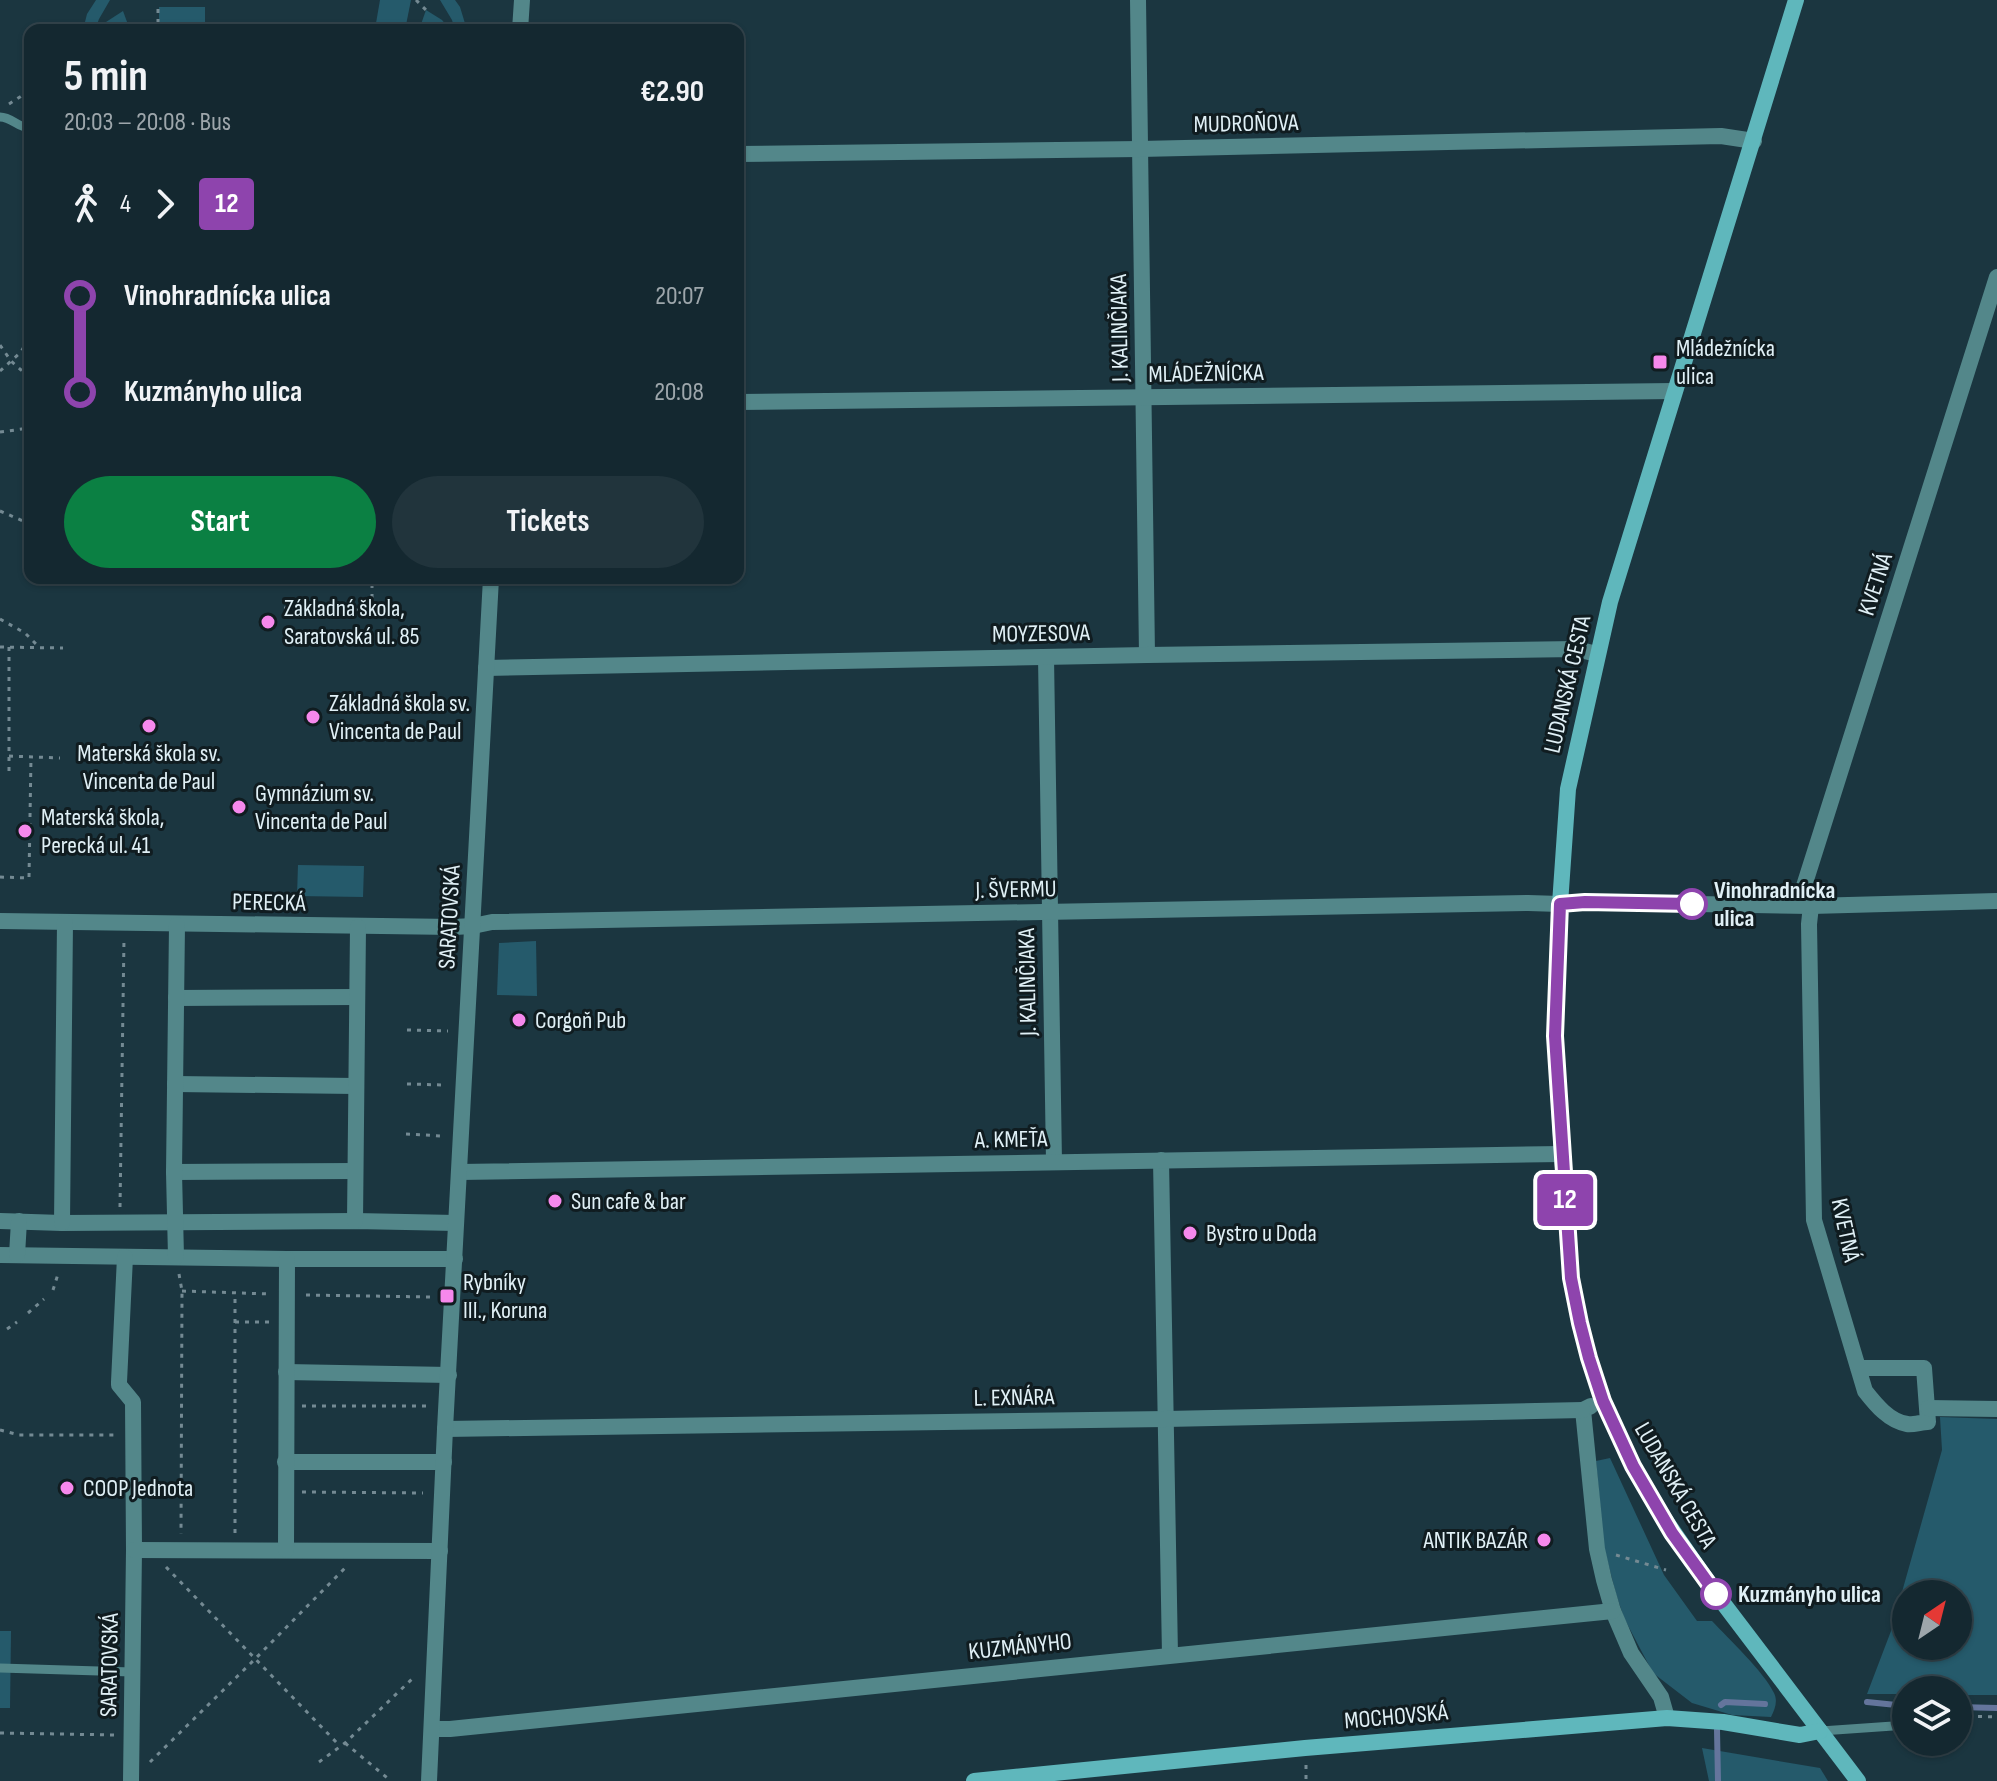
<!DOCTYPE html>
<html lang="en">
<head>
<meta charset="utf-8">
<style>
  body { margin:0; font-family:"Sofia Sans Condensed",sans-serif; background:#21343c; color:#f1f3f6; height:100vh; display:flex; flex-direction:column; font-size:30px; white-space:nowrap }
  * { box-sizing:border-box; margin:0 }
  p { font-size:26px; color:#9da6ab }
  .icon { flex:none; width:44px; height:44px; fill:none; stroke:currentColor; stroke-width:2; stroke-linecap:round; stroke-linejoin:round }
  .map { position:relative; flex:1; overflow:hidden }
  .side { position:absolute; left:24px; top:24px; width:720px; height:560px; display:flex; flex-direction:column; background:#142830; border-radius:16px; box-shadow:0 2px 6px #0004,0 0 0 2px #33444c }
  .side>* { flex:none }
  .badge { padding:0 16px; border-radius:6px; font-size:28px; line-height:52px }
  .needle { width:52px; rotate:35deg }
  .buttons { position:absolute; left:1892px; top:1580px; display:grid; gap:16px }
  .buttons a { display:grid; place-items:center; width:80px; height:80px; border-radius:50%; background:#142830; box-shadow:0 2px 6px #0004,0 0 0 2px #33444c; font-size:40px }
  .map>.badge { position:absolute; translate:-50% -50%; box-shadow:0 0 0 4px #fff }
  .legs { display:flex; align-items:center; gap:12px; height:88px; padding:0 40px; font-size:26px }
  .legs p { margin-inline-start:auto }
  .overview { display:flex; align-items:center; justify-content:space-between; height:136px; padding:0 40px }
  h1 { font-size:44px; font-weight:700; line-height:60px }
  .primary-button { display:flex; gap:16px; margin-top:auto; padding:16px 40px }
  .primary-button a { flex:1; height:92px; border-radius:48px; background:#0b8043; color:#fff; font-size:32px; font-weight:700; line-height:92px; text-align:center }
  .primary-button a+a { background:#21343c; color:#f1f3f6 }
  ul { padding:0 40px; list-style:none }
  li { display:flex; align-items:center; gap:28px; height:96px; font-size:30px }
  li i { display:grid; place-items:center; width:12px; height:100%; margin:0 10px; background:currentColor }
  li i::after { content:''; width:20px; height:20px; margin:-10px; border:6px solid; border-radius:50%; background:#142830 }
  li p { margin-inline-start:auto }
  li:first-child i { background:linear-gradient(#0000 50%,currentColor 0) }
  li:last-child i { background:linear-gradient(currentColor 50%,#0000 0) }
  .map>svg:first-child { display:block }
</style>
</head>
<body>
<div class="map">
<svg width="1997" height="1781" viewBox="0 0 1997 1781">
  <rect width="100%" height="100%" fill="#1b3640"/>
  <g fill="#255a6b" fill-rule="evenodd">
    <polygon points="96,0 110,0 99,19 95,30 83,30 87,14"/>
    <polygon points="380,0 411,0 405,30 375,29"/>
    <polygon points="440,0 455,0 460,7 467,30 455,30 452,20"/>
    <rect x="159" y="7" width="46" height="23"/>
    <polygon points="426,10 442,20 450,30 419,30"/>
    <polygon points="123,11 130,30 100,30 106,22"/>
    <polygon points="298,865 364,866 363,897 297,896"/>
    <polygon points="536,941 537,996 497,995 499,943"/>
    <path d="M1940,1417L1997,1419V1695H1958V1690H1906V1694H1867L1891,1631L1942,1450ZM1906,1594H1958V1646H1906Z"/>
    <path d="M1610,1458L1664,1575L1697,1621H1712C1729,1639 1764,1672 1774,1693C1778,1701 1775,1709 1771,1717L1732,1715L1692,1703L1653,1673L1624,1618L1616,1594L1604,1547L1596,1461Z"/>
    <polygon points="0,1631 11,1631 10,1708 0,1708"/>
    <polygon points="1702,1748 1820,1768 1828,1781 1709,1781"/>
  </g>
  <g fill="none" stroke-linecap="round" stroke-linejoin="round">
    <g stroke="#64759c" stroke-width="6">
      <polyline points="1867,1702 1906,1706"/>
      <polyline points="1721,1705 1725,1702 1765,1704"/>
      <polyline points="1958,1707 1997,1708"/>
      <polyline points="1717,1730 1718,1781"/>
    </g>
    <g stroke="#748a93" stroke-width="3" stroke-dasharray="4 6" stroke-linecap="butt">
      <polyline points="416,0 426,10"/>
      <polyline points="158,9 158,30"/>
      <polyline points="9,104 23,95 30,95"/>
      <polyline points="0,345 11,361 30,378"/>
      <polyline points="0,371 21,352 30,336"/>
      <polyline points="0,432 30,428"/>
      <polyline points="0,511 30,524"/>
      <polyline points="284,608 372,610 372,578"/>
      <polyline points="0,619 25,633 39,647"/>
      <polyline points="0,647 63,648"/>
      <polyline points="9,647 9,771"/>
      <polyline points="9,756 60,758"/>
      <polyline points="0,877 29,878 31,757"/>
      <polyline points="407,1030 448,1031"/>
      <polyline points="407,1084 445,1085"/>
      <polyline points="406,1134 442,1136"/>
      <polyline points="120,1207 124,938"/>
      <polyline points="179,1274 182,1291 181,1534"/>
      <polyline points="53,1290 58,1274"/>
      <polyline points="182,1291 270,1294"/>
      <polyline points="306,1295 432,1297"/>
      <polyline points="28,1313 44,1299"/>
      <polyline points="235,1322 271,1322"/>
      <polyline points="7,1329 17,1322"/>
      <polyline points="302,1406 426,1406"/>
      <polyline points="0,1430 19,1435 115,1435"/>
      <polyline points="302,1492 423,1493"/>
      <polyline points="235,1533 235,1293"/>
      <polyline points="1616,1555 1666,1570"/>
      <polyline points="166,1567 340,1746"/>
      <polyline points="1958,1716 1997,1717"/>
      <polyline points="0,1733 116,1735"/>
      <polyline points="345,1743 391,1781"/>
      <polyline points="150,1762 255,1659 345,1568"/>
      <polyline points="319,1762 345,1743 413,1678"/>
      <polyline points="1306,1765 1306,1781"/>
    </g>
    <g stroke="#53878a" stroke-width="9">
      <path d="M0,117C12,117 18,128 30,128"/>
      <polyline points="0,1668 132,1672"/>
      <polyline points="1821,1731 1893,1726"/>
    </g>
    <g stroke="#53878a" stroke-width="16">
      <polyline points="1138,0 1147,655"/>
      <polyline points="520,30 522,0"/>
      <polyline points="738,154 1140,149 1721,136 1754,141"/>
      <polyline points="738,402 1674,391"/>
      <polyline points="1046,657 1054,1162"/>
      <polyline points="486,668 1147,655 1576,649 1597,654"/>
      <polyline points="1798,905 1997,277"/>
      <path d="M1811,906L1809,924L1814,1220L1865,1391C1876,1405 1889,1421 1907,1424C1913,1425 1922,1422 1928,1422L1924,1368H1858"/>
      <polyline points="0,921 454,927 473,926 492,922 1528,903 1560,904 1585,902 1811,906 1997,901"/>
      <polyline points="176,998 357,997"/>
      <polyline points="175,1084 356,1086"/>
      <polyline points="1161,1160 1170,1655"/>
      <polyline points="174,1172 355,1171"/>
      <polyline points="460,1172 1562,1154"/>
      <polyline points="0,1221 62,1223 355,1221 456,1223"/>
      <polyline points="355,1221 358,927"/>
      <polyline points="62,1223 65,922"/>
      <polyline points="0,1255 287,1259 455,1259"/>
      <polyline points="17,1255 19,1221"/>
      <polyline points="125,1257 119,1382 119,1385 133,1402 134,1550 131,1781"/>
      <polyline points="176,1257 174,1172 177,925"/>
      <polyline points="286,1372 449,1375"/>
      <polyline points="1591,1406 1583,1410 1597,1549 1604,1580 1613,1611 1631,1653 1661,1697 1667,1718"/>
      <polyline points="1928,1408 1997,1409"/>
      <polyline points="445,1429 1166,1419 1583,1410"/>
      <polyline points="285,1462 444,1462"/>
      <polyline points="134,1550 440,1551"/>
      <polyline points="286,1550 287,1259"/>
      <polyline points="432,1729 450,1729 1613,1611"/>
      <polyline points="429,1781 445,1429 491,578"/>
    </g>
    <g stroke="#5fb7bc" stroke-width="16">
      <polyline points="1796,0 1610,602 1568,789 1560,904 1555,1036 1562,1154 1571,1278 1580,1323 1589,1358 1603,1401 1633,1466 1657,1508 1717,1595 1858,1781"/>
      <polyline points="974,1781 1305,1748 1667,1718 1723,1722 1800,1735 1820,1731"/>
    </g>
  </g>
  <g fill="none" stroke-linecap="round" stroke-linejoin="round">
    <defs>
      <polyline id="line-1" points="1692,904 1585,902 1560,904 1555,1036 1571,1278 1580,1323 1589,1358 1603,1401 1633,1466 1672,1533 1716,1594"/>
    </defs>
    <use href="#line-1" stroke="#fff" stroke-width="18"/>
    <use href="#line-1" stroke="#8e44ad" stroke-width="12"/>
  </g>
  <g fill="#f688ec" stroke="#101c20" stroke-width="3">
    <rect x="1652" y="354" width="16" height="16" rx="4"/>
    <circle cx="268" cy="622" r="8"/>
    <circle cx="313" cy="717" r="8"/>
    <circle cx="149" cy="726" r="8"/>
    <circle cx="239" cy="807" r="8"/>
    <circle cx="25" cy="831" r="8"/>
    <circle cx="519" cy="1020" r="8"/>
    <circle cx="555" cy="1201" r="8"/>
    <circle cx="1190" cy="1233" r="8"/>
    <rect x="439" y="1288" width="16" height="16" rx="4"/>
    <circle cx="67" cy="1488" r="8"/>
    <circle cx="1544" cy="1540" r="8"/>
  </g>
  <g fill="#fff" stroke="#8e44ad" stroke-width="4">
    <circle cx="1692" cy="904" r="14"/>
    <circle cx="1716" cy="1594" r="14"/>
  </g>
  <g text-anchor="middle" stroke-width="6" stroke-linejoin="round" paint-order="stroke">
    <g font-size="24" fill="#e0f0f6" stroke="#101c20">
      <text transform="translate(1246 123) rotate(-1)" y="8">MUDROŇOVA</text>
      <text transform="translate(1119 328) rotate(-91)" y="8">J. KALINČIAKA</text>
      <text transform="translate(1206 373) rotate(-1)" y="8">MLÁDEŽNÍCKA</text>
      <text transform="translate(1875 584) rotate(-72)" y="8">KVETNÁ</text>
      <text transform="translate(1041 633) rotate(-1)" y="8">MOYZESOVA</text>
      <text transform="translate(1567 684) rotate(-77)" y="8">LUDANSKÁ CESTA</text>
      <text transform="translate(1016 889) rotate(-1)" y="8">J. ŠVERMU</text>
      <text transform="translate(269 902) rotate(1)" y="8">PERECKÁ</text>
      <text transform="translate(449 917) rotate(-87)" y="8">SARATOVSKÁ</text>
      <text transform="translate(1027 982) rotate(-91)" y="8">J. KALINČIAKA</text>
      <text transform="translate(1011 1139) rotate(-1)" y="8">A. KMEŤA</text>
      <text transform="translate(1846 1230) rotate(78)" y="8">KVETNÁ</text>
      <text transform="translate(1014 1397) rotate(-1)" y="8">L. EXNÁRA</text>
      <text transform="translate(1676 1485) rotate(60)" y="8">LUDANSKÁ CESTA</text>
      <text transform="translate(1020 1646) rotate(-6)" y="8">KUZMÁNYHO</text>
      <text transform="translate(109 1665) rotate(-89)" y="8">SARATOVSKÁ</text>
      <text transform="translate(1396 1716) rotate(-5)" y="8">MOCHOVSKÁ</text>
    </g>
    <g font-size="24" fill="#e0f0f6" stroke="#101c20" text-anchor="start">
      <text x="1676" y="356">Mládežnícka<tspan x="1676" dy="28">ulica</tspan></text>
      <text x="284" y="616">Základná škola,<tspan x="284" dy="28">Saratovská ul. 85</tspan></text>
      <text x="329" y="711">Základná škola sv.<tspan x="329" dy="28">Vincenta de Paul</tspan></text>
      <text x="149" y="761" text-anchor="middle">Materská škola sv.<tspan x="149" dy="28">Vincenta de Paul</tspan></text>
      <text x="255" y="801">Gymnázium sv.<tspan x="255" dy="28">Vincenta de Paul</tspan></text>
      <text x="41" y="825">Materská škola,<tspan x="41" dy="28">Perecká ul. 41</tspan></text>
      <text x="535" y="1028">Corgoň Pub</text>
      <text x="571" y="1209">Sun cafe &amp; bar</text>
      <text x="1206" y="1241">Bystro u Doda</text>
      <text x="463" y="1290">Rybníky<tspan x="463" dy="28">III., Koruna</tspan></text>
      <text x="83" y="1496">COOP Jednota</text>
      <text x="1528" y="1548" text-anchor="end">ANTIK BAZÁR</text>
    </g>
    <g font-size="24" font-weight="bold" fill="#e0f0f6" stroke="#101c20" text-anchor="start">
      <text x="1714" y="898">Vinohradnícka<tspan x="1714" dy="28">ulica</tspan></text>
      <text x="1738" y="1602">Kuzmányho ulica</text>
    </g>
  </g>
</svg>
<div class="buttons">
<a><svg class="needle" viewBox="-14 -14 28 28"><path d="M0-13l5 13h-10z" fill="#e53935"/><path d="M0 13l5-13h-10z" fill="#9da6ab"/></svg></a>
<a><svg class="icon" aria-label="layers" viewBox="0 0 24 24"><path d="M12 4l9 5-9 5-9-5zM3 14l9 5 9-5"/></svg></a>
</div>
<b class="badge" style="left:1565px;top:1200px;background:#8e44ad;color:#fff">12</b>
<section class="side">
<div class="overview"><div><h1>5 min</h1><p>20:03 – 20:08 · Bus</p></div><b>€2.90</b></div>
<div class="legs"><svg class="icon" aria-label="walk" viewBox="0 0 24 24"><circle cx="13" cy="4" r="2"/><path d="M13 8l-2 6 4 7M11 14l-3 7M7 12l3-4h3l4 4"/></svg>4<svg class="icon" aria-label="forward" viewBox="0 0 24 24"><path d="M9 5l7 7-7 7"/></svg><b class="badge" style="background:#8e44ad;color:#fff">12</b></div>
<ul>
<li><i style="color:#8e44ad"></i><b>Vinohradnícka ulica</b><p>20:07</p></li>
<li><i style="color:#8e44ad"></i><b>Kuzmányho ulica</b><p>20:08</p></li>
</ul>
<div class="primary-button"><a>Start</a><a>Tickets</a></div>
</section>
</div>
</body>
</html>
